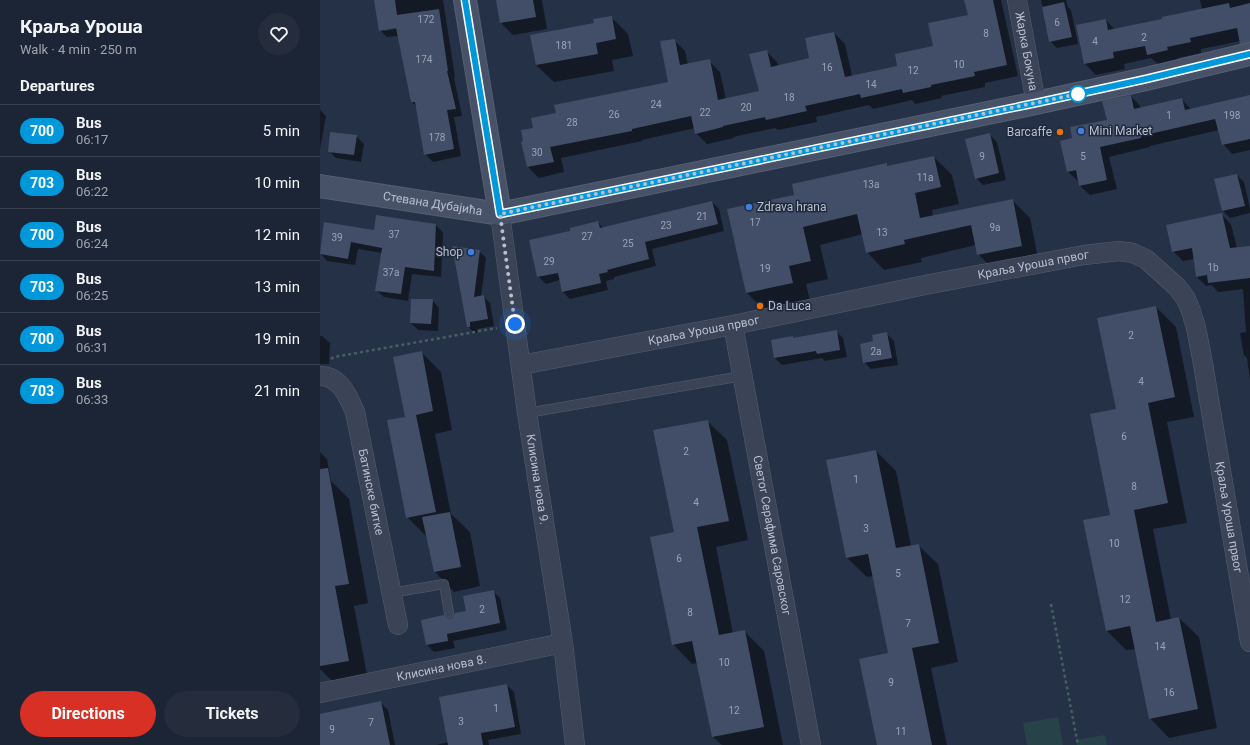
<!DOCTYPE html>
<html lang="en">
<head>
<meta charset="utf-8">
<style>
  body { margin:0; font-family:Roboto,sans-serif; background:#252d3d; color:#f1f3f6; height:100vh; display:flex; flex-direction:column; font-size:15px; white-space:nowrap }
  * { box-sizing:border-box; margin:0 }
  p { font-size:13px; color:#a0a5ad }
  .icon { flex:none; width:22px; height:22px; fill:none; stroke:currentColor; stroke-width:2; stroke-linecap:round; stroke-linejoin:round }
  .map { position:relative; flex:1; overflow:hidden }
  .drawer { display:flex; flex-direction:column; background:#1c2535; width:320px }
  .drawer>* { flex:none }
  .badge { padding:0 8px; border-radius:13px; font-size:14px; line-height:26px }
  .you { position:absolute; width:20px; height:20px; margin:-10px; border:3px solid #fff; border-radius:50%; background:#1a73e8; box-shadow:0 0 0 6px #1a73e833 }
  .map>.badge { position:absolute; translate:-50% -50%; box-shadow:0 0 0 2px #fff }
  h2 { padding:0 20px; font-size:15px; line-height:36px }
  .round { display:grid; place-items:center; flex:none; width:42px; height:42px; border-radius:21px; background:#252d3d }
  .summary { display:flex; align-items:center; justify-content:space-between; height:68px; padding:0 20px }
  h1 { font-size:19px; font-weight:700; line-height:30px }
  .primary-button { display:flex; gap:8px; margin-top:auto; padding:8px 20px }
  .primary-button a { flex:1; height:46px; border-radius:24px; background:#d93025; color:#fff; font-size:16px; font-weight:700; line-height:46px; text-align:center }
  .primary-button a+a { background:#252d3d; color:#f1f3f6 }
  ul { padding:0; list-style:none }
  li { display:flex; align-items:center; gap:12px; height:52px; padding:0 20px; border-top:1px solid #3a4250 }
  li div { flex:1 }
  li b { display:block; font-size:15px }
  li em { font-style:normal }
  li .badge { min-width:44px; font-weight:700; text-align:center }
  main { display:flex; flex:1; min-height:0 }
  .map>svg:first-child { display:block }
</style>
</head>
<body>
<main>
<section class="drawer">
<div class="summary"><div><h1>Краља Уроша</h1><p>Walk · 4 min · 250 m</p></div><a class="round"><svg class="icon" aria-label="heart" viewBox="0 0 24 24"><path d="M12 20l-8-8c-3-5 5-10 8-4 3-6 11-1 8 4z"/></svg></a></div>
<h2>Departures</h2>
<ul>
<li><span class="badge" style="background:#0098da;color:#fff">700</span><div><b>Bus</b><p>06:17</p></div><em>5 min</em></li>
<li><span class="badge" style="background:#0098da;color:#fff">703</span><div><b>Bus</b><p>06:22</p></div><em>10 min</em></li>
<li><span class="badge" style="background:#0098da;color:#fff">700</span><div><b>Bus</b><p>06:24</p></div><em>12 min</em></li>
<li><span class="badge" style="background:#0098da;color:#fff">703</span><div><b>Bus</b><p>06:25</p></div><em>13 min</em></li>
<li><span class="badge" style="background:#0098da;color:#fff">700</span><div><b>Bus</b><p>06:31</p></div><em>19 min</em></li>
<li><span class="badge" style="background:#0098da;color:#fff">703</span><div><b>Bus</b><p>06:33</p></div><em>21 min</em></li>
</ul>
<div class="primary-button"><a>Directions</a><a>Tickets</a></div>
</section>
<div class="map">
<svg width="930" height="745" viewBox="0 0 930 745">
  <rect width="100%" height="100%" fill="#253147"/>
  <g fill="#274248">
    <polygon points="738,717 743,745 707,745 703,723"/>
    <polygon points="785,735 787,745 757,745 756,740"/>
  </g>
  <g fill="#0007" fill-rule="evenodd">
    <path d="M55,0H123L135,77L134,78L142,116L134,117L141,156L113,162L105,154L97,107L92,102L78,36L67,37L60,30ZM81,26V28L64,31V29Z"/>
    <polygon points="177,0 222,0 227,29 193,35 181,23"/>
    <polygon points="645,0 681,0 698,76 665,83 665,87 621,96 622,98 595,104 592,100 553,109 549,105 496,117 497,122 458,130 455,128 413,137 414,138 387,144 376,133 375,128 322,140 322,141 241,158 244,172 219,178 208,167 202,142 214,128 237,114 349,83 354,40 365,51 368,65 389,61 400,72 406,100 440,92 446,51 457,62 459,67 490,59 514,33 525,44 532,76 579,66 614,46 649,16"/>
    <polygon points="721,0 746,0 748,7 751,10 758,44 737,48 730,41"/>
    <polygon points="880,0 930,0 930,43 926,40 881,49 881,53 858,58 859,61 839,65 831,58 804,64 805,69 776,75 765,64 757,26 786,20 795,30 843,20 882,10"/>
    <polygon points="291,17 308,34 313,56 292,60 294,71 234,82 216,65 275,24"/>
    <polygon points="811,96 820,106 821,108 861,99 871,109 930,96 930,150 912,154 903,144 899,130 830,146 830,147 789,157 797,189 770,195 760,186 759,181 758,181 748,172 754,139 788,120"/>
    <polygon points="0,110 6,116 0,149"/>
    <polygon points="669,134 677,142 686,180 663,185 656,178"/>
    <polygon points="36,136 44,144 41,162 16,158 9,151"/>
    <polygon points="614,157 632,175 639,204 612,210 613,216 692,200 710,218 719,263 676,272 658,254 656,245 601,258 602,262 564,270 547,252 543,234 500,245 508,279 486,284 490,301 445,311 427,293 476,195 566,164 569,167"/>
    <polygon points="917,175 924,182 930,208 930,213 910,218 903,211"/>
    <polygon points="392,202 399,209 404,231 332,249 336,266 294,277 294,279 286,281 288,290 250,299 243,292 240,280 226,284 218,276 251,232 278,222 283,228"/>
    <polygon points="901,214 911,224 917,248 930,247 930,380 927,358 924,355 920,333 926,332 923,289 898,292 892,285 886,286 876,276 874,259 863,261 853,251"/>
    <polygon points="116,225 123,233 121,277 92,274 88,301 64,297 56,290 62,253 38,249 35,265 7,261 0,253 54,231"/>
    <polygon points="159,251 166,258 161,297 163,296 170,303 174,326 157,329 157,333 155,333 147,326"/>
    <polygon points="112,300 119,308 118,331 98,330 91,323"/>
    <polygon points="836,307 856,327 874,417 847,422 867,523 833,529 851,620 859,618 879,637 897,728 849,738 830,718 816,649 806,650 787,631 765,521 791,516 797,410"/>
    <polygon points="516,331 523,338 527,357 505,361 502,358 462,365 455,358 452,341 472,337 474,339"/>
    <polygon points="567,334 574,341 578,365 551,369 544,362 554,342"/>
    <polygon points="0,336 2,336 10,343 9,364 0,364"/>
    <polygon points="101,352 121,372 132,430 115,434 131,514 150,532 160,586 134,592 115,572 107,537 87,517 86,417"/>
    <polygon points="387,421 407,440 428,540 396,547 413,634 424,631 444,651 463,745 402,745 393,737 378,663 372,664 353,644 355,533"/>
    <polygon points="556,451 576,471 591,546 598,545 618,564 638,662 611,668 627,745 558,745 569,654 553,576 547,577 527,558"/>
    <polygon points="0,452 7,459 11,481 29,499 48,603 34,606 48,680 17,686 0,669"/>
    <polygon points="173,591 180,598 187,630 133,641 135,648 114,652 107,645"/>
    <polygon points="187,685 194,692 201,734 168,740 169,745 116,745 129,742"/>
    <polygon points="61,703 68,710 75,745 0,745 0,715"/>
  </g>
  <g fill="#424e67">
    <polygon points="54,0 75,0 77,15 119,9 128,71 127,71 136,109 127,110 134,149 104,155 95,102 91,102 76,28 59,31"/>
    <polygon points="176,0 213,0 216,17 180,23"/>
    <polygon points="644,0 673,0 687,65 654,72 655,76 611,85 611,87 583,93 582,89 541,98 540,94 485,106 487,111 446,120 445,117 403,126 403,127 375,134 371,116 312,129 312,131 230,147 234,162 207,167 201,142 203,141 201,130 213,128 211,118 236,113 234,105 348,82 340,41 355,39 360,65 390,59 398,100 439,91 429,54 447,50 451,67 489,58 485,38 514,32 525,77 577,66 575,54 613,46 608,23 648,15"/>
    <polygon points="744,2 752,37 729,42 722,7"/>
    <polygon points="909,3 910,8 930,3 930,42 920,44 917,28 870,38 871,42 847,47 848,50 827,55 825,46 793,52 794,58 764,64 756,25 786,19 788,30 842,19 842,17"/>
    <polygon points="292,16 296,39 276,43 278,54 216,65 210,35 274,23 273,19"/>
    <polygon points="811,95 814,109 862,98 865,110 930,95 930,139 902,145 895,119 821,136 821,138 780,147 787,180 759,186 756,170 747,172 740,141 752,138 750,127 787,120 782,101"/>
    <polygon points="10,132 37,135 34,155 8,152"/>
    <polygon points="670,133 679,173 655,179 645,139"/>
    <polygon points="614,156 621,187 595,193 600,218 693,199 702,246 657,255 651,225 584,240 585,244 546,253 537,214 483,227 491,261 469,266 473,283 426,293 407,209 474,195 472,184 567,163 567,166"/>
    <polygon points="917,174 925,206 902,211 894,179"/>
    <polygon points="392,201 398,224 325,242 329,259 287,270 288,272 279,274 281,283 242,292 238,273 217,277 209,240 250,231 250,228 278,221 280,228"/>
    <polygon points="902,213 910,248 930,246 930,278 888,283 887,275 876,277 872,248 852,252 846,225"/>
    <polygon points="56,215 116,224 114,271 85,267 81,294 55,291 62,248 31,242 28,259 0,254 4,222 54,230"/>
    <polygon points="132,246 160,250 154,297 164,295 168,319 150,322 150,327 147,327"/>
    <polygon points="91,299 113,299 111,324 90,323"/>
    <polygon points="836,306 855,397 828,403 848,503 814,510 836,622 859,617 878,709 829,719 810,626 786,631 763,520 790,515 770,414 796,409 777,318"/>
    <polygon points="517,330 520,350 497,354 496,351 454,358 451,340 473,336 473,338"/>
    <polygon points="567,332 572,358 543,363 540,344 553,341 552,335"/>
    <polygon points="102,351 113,411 96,415 116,512 86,518 67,420 85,417 73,357"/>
    <polygon points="388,420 409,521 377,527 399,635 425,630 444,727 392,737 372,641 352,645 330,537 354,532 333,430"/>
    <polygon points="556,450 576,548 599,544 619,643 592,648 612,745 557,745 539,659 568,653 548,554 526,558 506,460"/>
    <polygon points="8,468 29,584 15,586 29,661 0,666 0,469"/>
    <polygon points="130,512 141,567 114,572 102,517"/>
    <polygon points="174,590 180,623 127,634 128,641 106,645 101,620 124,615 127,618 130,619 133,617 135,613 146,611 143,596"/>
    <polygon points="187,684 195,727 161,733 163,745 128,745 119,697"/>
    <polygon points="61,701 70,745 0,745 0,714"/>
  </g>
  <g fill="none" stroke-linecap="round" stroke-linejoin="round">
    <defs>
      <g id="lane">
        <polyline points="207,413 422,376"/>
        <polyline points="71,593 124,584 129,613"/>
      </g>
      <g id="street">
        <path id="s1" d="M697,0L716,103"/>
        <path id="s2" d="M180,214L207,413L243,643L255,745"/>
        <path id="s3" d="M413,325L491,745"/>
        <path id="s4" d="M201,365L413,325L610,284L764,255L799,251L813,253L826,259L857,287L866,299L871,311L876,328L882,358L930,642"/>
        <path id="s5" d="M0,376C20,376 28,396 35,412L78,625"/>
        <path id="s6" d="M0,693L243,643"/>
      </g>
      <g id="secondary">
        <polyline points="145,0 180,214"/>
        <path id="s7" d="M0,186L180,214L716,103L826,79L930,54"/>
      </g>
    </defs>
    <use href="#lane" stroke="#555f70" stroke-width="10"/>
    <use href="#street" stroke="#555f70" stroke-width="20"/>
    <use href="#secondary" stroke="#555f70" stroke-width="24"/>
    <g stroke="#465f63" stroke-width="2.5" stroke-dasharray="3 3" stroke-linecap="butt">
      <polyline points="11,359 14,357 177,328"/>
      <polyline points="731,604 758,745"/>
    </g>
    <use href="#lane" stroke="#3a4456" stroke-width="9"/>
    <use href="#street" stroke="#3a4456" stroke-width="19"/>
    <use href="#secondary" stroke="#475269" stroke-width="22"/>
  </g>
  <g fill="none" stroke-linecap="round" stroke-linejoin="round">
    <defs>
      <polyline id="line" points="145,0 180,214 716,103 826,79 930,54"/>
    </defs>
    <use href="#line" stroke="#fff" stroke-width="9"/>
    <use href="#line" stroke="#0098da" stroke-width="6"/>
    <polyline stroke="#b8bfcf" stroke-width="4" stroke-dasharray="0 7.2" points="195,324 180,214 758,94"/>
  </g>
  <circle fill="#fff" stroke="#0098da" stroke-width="2" cx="758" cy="94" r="8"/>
  <g fill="#3f7fe0" stroke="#1e293c" stroke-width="1.5">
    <circle cx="761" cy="131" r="4"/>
    <circle cx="429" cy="207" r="4"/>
    <circle cx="151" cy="252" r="4"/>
  </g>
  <g fill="#e8710a" stroke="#1e293c" stroke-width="1.5">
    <circle cx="740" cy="132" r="4"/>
    <circle cx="440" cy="306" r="4"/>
  </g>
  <g text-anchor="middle" stroke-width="3" stroke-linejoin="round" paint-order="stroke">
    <g font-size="10" fill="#9aa3b5">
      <text x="106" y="23">172</text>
      <text x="737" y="26">6</text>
      <text x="666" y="37">8</text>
      <text x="824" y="41">2</text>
      <text x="775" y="45">4</text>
      <text x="244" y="49">181</text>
      <text x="104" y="63">174</text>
      <text x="639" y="68">10</text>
      <text x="507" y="71">16</text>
      <text x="593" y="74">12</text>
      <text x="551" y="88">14</text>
      <text x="469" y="101">18</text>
      <text x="336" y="108">24</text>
      <text x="426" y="111">20</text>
      <text x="385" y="116">22</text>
      <text x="294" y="118">26</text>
      <text x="849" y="119">1</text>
      <text x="912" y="119">198</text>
      <text x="252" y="126">28</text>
      <text x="117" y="141">178</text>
      <text x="217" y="156">30</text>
      <text x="662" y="160">9</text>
      <text x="763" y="160">5</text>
      <text x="605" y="181">11a</text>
      <text x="551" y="188">13a</text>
      <text x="382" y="220">21</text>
      <text x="435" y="226">17</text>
      <text x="346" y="229">23</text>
      <text x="675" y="231">9a</text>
      <text x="562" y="236">13</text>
      <text x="74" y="238">37</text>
      <text x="267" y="240">27</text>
      <text x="17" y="241">39</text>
      <text x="308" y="247">25</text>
      <text x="229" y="265">29</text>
      <text x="893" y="271">1b</text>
      <text x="445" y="272">19</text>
      <text x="71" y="276">37a</text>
      <text x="811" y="339">2</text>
      <text x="556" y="355">2a</text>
      <text x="821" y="385">4</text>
      <text x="804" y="440">6</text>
      <text x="366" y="455">2</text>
      <text x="536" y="483">1</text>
      <text x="814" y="490">8</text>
      <text x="376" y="506">4</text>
      <text x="546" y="532">3</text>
      <text x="794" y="547">10</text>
      <text x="359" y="562">6</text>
      <text x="578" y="577">5</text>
      <text x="805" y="603">12</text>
      <text x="162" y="613">2</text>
      <text x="370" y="616">8</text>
      <text x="588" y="627">7</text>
      <text x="840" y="650">14</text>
      <text x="404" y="666">10</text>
      <text x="571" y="686">9</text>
      <text x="849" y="696">16</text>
      <text x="176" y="712">1</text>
      <text x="414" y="714">12</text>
      <text x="141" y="725">3</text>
      <text x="51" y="726">7</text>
      <text x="12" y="733">9</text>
      <text x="581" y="735">11</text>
    </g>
    <g font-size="12" fill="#b8bfcf" stroke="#1e293c">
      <text dy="4" stroke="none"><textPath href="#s1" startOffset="52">Жарка Бокуна</textPath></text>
      <text dy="4" stroke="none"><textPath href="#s7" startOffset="114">Стевана Дубајића</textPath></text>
      <text dy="4" stroke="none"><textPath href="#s4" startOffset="522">Краља Уроша првог</textPath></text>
      <text dy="4" stroke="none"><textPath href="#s4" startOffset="186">Краља Уроша првог</textPath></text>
      <text dy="4" stroke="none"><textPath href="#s2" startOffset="268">Клисина нова 9.</textPath></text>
      <text dy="4" stroke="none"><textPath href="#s5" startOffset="135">Батинске битке</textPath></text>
      <text dy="4" stroke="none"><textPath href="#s4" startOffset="917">Краља Уроша првог</textPath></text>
      <text dy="4" stroke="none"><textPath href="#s3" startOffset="214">Светог Серафима Саровског</textPath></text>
      <text dy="4" stroke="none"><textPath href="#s6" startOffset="124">Клисина нова 8.</textPath></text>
    </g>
    <g font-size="12" fill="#b8bfcf" stroke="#1e293c" text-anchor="start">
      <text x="769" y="135">Mini Market</text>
      <text x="732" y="136" text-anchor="end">Barcaffe</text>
      <text x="437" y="211">Zdrava hrana</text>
      <text x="143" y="256" text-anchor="end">Shop</text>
      <text x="448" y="310">Da Luca</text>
    </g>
  </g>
</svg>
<div class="you" style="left:195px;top:324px"></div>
</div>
</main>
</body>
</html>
